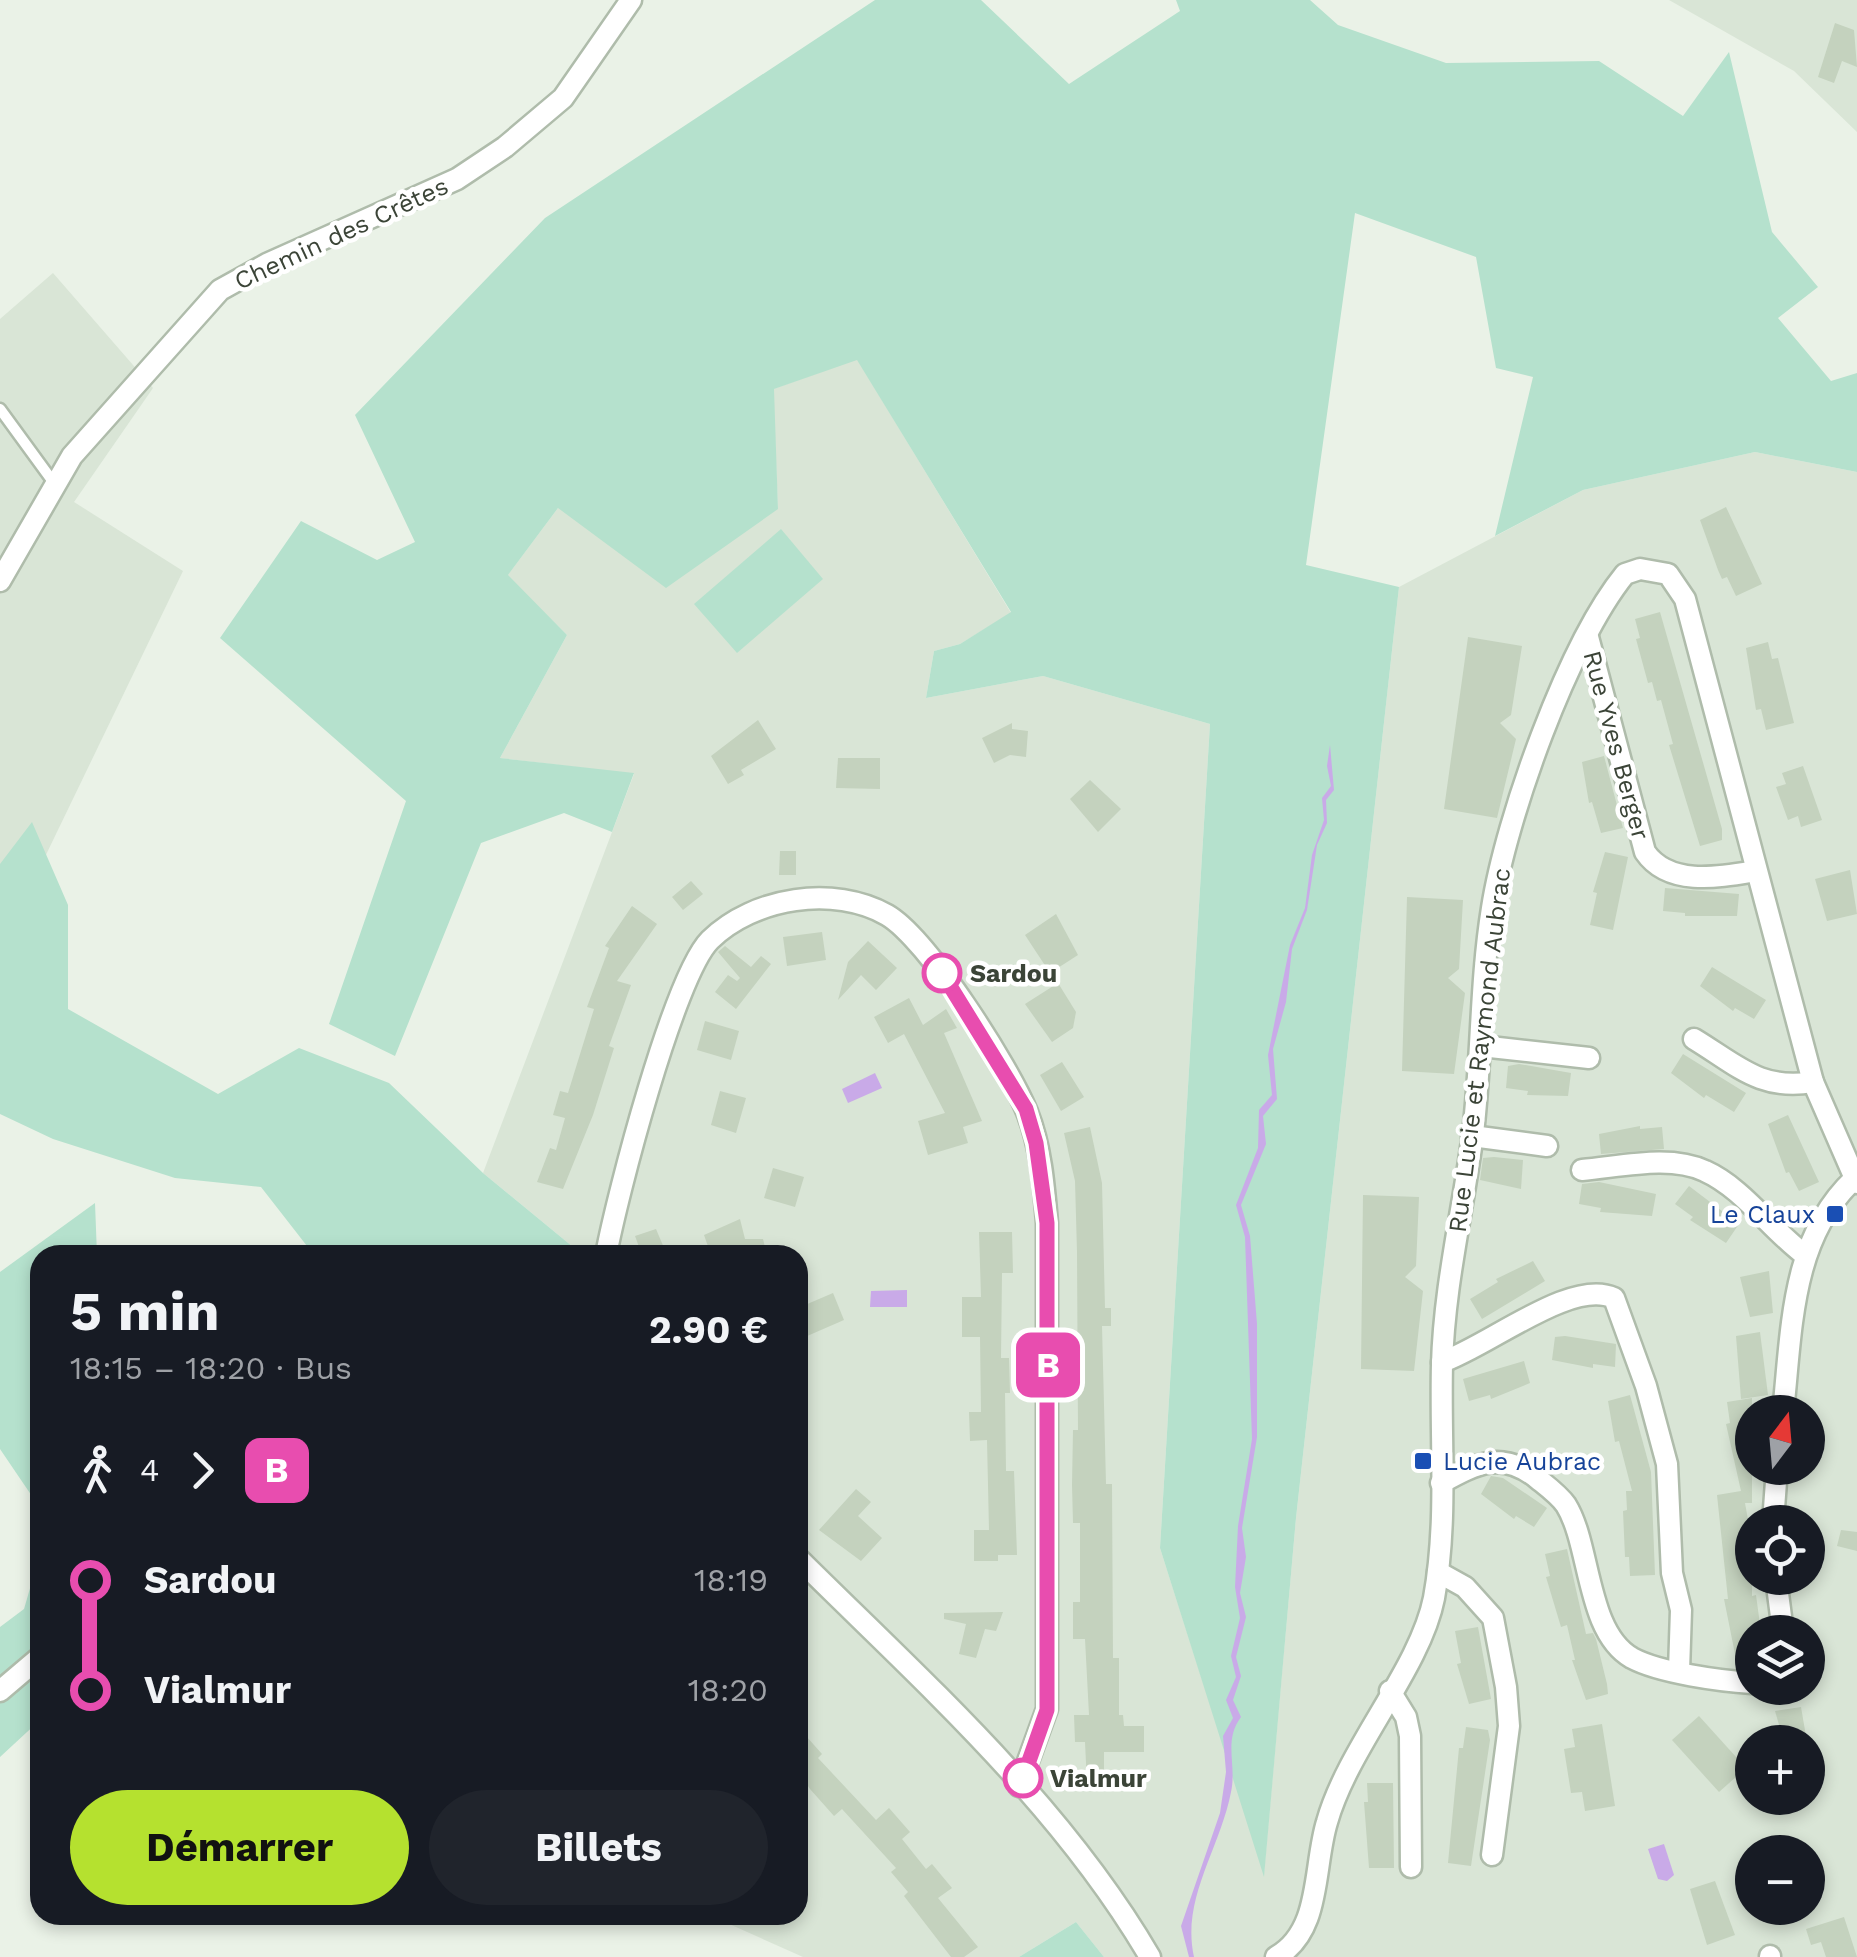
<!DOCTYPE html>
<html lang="fr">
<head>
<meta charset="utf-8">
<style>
  body { margin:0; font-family:"Work Sans",sans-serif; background:#20242c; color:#f1f3f6; height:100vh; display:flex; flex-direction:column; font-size:38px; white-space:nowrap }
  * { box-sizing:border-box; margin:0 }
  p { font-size:32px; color:#9ea1a6 }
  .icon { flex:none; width:55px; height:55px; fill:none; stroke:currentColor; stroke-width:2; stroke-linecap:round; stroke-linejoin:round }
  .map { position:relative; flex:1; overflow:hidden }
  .details { position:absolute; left:30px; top:1245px; width:778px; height:680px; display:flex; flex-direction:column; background:#171b24; border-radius:30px; box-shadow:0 5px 15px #0003 }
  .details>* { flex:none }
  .badge { padding:0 20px; border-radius:15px; font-size:35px; line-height:65px }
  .needle { width:65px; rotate:16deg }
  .fabs { position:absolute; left:1735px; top:1395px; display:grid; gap:20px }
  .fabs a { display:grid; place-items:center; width:90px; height:90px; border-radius:50%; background:#171b24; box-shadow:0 5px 15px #0003; font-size:50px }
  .map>.badge { position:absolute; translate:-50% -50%; box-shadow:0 0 0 5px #fff }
  .legs { display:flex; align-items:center; gap:15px; height:110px; padding:0 40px; font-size:32px }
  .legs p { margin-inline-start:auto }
  .summary { display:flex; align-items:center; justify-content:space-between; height:170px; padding:0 40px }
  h1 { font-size:55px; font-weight:700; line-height:75px }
  .action { display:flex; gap:20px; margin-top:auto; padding:20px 40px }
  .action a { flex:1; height:115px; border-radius:60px; background:#b5e12f; color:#111; font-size:40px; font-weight:700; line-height:115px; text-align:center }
  .action a+a { background:#20242c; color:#f1f3f6 }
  ul { padding:0 40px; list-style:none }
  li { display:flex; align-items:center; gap:35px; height:110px; font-size:38px }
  li i { display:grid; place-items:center; width:15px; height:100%; margin:0 12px; background:currentColor }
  li i::after { content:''; width:25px; height:25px; margin:-12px; border:8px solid; border-radius:50%; background:#171b24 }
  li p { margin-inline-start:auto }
  li:first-child i { background:linear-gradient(#0000 50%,currentColor 0) }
  li:last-child i { background:linear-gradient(currentColor 50%,#0000 0) }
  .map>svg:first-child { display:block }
</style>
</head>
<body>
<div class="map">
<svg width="1857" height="1957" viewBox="0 0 1857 1957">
  <rect width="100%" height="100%" fill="#eaf2e7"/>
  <g fill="#d9e5d6" fill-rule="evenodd">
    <polygon points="1669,0 1857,0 1857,132 1794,71"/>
    <polygon points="53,273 153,388 74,502 183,571 0,950 0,319"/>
    <path d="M857,359L1011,613L960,644L934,651L926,698L1043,676L1210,724L1160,1548L1264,1873L1296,1518L1399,587L1583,490L1755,452L1857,472V1957H1104L1076,1922L1019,1957H803L709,1915H798V1255H577L573,1247L483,1173L634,774L500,758L567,635L507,576L558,508L778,509L773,389ZM1752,1412H1808V1468H1752ZM1752,1522H1808V1578H1752ZM1752,1632H1808V1688H1752ZM1752,1742H1808V1798H1752ZM1752,1852H1808V1908H1752Z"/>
  </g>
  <g fill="#b5e1cd">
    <polygon points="875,0 981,0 1069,84 1180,11 1176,0 1310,0 1338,25 1446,63 1599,61 1683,116 1729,52 1772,232 1818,287 1778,318 1831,381 1857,373 1857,472 1755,452 1583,490 1495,536 1533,377 1496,368 1476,257 1355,213 1306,565 1399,587 1296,1518 1264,1877 1160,1548 1210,724 1043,676 926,698 934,651 960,644 1011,612 857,360 774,389 778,509 666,588 558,508 508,575 567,635 500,758 634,773 612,832 564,813 481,843 395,1056 329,1024 406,801 220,638 301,521 377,560 415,542 355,415 545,218"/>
    <polygon points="781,529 823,579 737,653 694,604"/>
    <polygon points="32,822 68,905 68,1009 218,1094 299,1048 389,1083 483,1173 573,1247 577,1255 314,1255 261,1187 175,1178 53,1139 0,1114 0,864"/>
    <polygon points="95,1203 97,1255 40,1255 40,1508 0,1449 0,1272"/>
    <polygon points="40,1554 40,1720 0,1757 0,1627 24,1609"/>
    <polygon points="1076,1922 1104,1957 1019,1957"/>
  </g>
  <g fill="#c9aae8">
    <path d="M1330,745L1334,790L1326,800L1327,823L1317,845L1307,910L1292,949L1286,1002L1273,1049L1277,1099L1263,1116L1266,1144L1241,1205L1250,1236L1257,1324V1437L1242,1528L1246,1557L1240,1593L1246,1617L1236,1657L1241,1676L1233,1700L1241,1717C1223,1741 1237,1765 1231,1792C1220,1849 1181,1899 1194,1957H1189L1181,1926L1220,1813L1226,1772L1223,1736L1233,1718L1226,1700L1236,1677L1231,1656L1240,1618L1235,1587L1238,1526L1252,1439L1245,1237L1236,1205L1258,1148L1259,1110L1272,1095L1268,1055L1290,945L1305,908L1312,855L1324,820L1322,798L1331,786L1327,766Z"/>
    <polygon points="875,1073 882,1088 848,1103 842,1089"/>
    <polygon points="907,1290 907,1307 870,1307 871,1291"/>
    <polygon points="1664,1844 1674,1875 1667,1881 1658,1879 1648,1849"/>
  </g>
  <g fill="#c4d2be">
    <polygon points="1835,23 1854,30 1857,67 1842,61 1834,83 1818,77"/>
    <polygon points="1726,507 1762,584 1736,596 1727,577 1722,579 1718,570 1700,520"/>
    <polygon points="1660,612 1722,829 1722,840 1700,846 1669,745 1673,744 1661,700 1657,701 1652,682 1648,683 1636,639 1640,638 1635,619"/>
    <polygon points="1468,637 1522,646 1511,715 1500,723 1516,739 1497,818 1444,809"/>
    <polygon points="1768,642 1772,659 1778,658 1794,723 1766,730 1761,709 1756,710 1746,648"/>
    <polygon points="758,720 776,749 741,770 744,775 728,784 711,756"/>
    <polygon points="1012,723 1012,729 1028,731 1026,757 1010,755 994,763 982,738"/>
    <polygon points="1604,756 1623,828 1601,833 1592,802 1589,803 1582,762"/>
    <polygon points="838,758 880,758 880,789 836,788"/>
    <polygon points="1803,766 1822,820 1801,827 1798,816 1788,820 1776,787 1786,784 1782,773"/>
    <polygon points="1090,780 1121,809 1098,832 1070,799"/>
    <polygon points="780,851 796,851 796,875 779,875"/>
    <polygon points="1605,852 1628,857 1613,930 1590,925 1597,893 1593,892"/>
    <polygon points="1850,870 1857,914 1827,921 1815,879"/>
    <polygon points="691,881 703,894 683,910 672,897"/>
    <polygon points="1665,888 1739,894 1737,916 1685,916 1685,913 1663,911"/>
    <polygon points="1407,897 1463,900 1459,969 1448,978 1465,993 1454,1074 1402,1071"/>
    <polygon points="632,906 657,924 617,981 631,985 609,1046 614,1048 593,1115 563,1189 537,1182 550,1148 556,1150 565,1118 553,1115 560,1091 568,1093 594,1009 587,1007 609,948 605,946"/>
    <polygon points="1056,914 1078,955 1050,973 1025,935"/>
    <polygon points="822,932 826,960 787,966 783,937"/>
    <polygon points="868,941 897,968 876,990 861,975 838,1000 848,962"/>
    <polygon points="725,946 751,967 761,956 771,964 736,1009 715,992 728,975 737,981 740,978 718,952"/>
    <polygon points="1712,967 1766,1000 1754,1019 1735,1008 1733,1011 1700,986"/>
    <polygon points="1058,983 1076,1012 1073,1028 1052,1042 1025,1004"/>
    <polygon points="909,998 923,1025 946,1009 957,1028 944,1033 982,1121 963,1127 968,1143 928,1155 918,1121 945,1113 904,1034 888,1043 874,1017"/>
    <polygon points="705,1021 739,1031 731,1060 697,1050"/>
    <polygon points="1683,1054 1746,1093 1734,1112 1706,1095 1704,1098 1671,1073"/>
    <polygon points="1062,1062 1084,1097 1061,1111 1040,1075"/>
    <polygon points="1519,1064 1571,1073 1568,1096 1527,1095 1528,1091 1506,1088 1508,1066"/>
    <polygon points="720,1091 746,1098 736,1133 711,1125"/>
    <polygon points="1788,1115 1819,1182 1799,1191 1789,1172 1786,1173 1768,1124"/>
    <polygon points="1640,1126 1640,1129 1662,1127 1664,1149 1601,1154 1599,1134"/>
    <polygon points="1090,1127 1102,1183 1105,1308 1111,1308 1111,1326 1102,1326 1106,1484 1112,1484 1113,1658 1119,1658 1119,1715 1123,1715 1124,1726 1144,1726 1144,1752 1104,1752 1104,1783 1087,1784 1085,1742 1075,1742 1074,1715 1089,1715 1085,1639 1073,1639 1073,1602 1080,1602 1080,1523 1073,1523 1072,1485 1073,1430 1078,1430 1077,1252 1075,1181 1064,1133"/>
    <polygon points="1494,1157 1523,1160 1521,1189 1480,1180 1483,1158"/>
    <polygon points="773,1168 804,1177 795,1207 764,1198"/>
    <polygon points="1599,1182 1656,1194 1652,1216 1600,1212 1601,1208 1579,1204 1582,1184"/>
    <polygon points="1689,1186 1739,1224 1726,1243 1690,1220 1693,1217 1675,1204"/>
    <polygon points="1363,1195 1419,1197 1416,1266 1405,1277 1423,1291 1414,1371 1361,1369"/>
    <polygon points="740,1219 745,1239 763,1239 767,1255 703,1255 710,1252 704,1235"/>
    <polygon points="656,1229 667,1255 642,1255 635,1236"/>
    <polygon points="979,1232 1012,1232 1013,1273 1002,1273 1001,1358 1009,1358 1010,1393 1005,1393 1006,1471 1014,1471 1017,1555 998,1555 998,1561 974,1561 974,1530 989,1530 987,1440 970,1441 969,1412 981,1412 980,1337 962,1337 962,1297 981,1297"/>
    <polygon points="1533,1261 1545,1281 1482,1319 1470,1299 1498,1282 1496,1279"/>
    <polygon points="1769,1271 1773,1313 1750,1317 1740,1277"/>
    <polygon points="833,1293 844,1320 798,1340 798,1308"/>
    <polygon points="1760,1332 1768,1395 1741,1399 1736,1336"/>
    <polygon points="1565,1336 1616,1344 1615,1367 1593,1364 1593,1368 1552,1360 1555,1337"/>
    <polygon points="1524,1361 1530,1383 1491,1399 1490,1395 1469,1401 1463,1379"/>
    <polygon points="1630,1395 1651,1472 1655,1575 1630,1576 1629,1557 1625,1557 1623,1511 1627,1510 1626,1491 1632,1491 1619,1441 1615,1442 1608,1401"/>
    <polygon points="1752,1398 1752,1503 1745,1503 1752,1542 1752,1596 1756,1595 1761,1632 1752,1632 1752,1662 1737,1664 1724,1599 1728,1599 1717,1495 1741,1491 1726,1424 1730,1423 1727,1402"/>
    <polygon points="1491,1476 1503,1478 1547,1508 1534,1527 1516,1516 1514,1519 1481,1494"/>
    <polygon points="856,1489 871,1502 858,1516 882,1538 861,1561 819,1530"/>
    <polygon points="1841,1530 1857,1532 1857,1551 1837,1546"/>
    <polygon points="1567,1549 1586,1634 1593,1633 1596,1639 1607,1684 1608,1694 1586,1700 1572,1660 1575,1660 1567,1625 1561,1627 1546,1577 1550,1576 1545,1554"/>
    <polygon points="1003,1612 996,1631 985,1629 976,1658 959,1654 966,1624 944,1619 944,1613"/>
    <polygon points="1478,1627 1491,1699 1469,1704 1457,1664 1461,1663 1455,1631"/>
    <polygon points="1801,1707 1807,1742 1784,1742 1775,1711"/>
    <polygon points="1699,1716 1746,1768 1719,1792 1672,1740"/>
    <polygon points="1602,1724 1615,1806 1585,1811 1582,1792 1571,1793 1564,1749 1575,1747 1572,1729"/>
    <polygon points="798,1727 822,1754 818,1758 876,1820 889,1808 910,1832 902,1839 926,1869 932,1864 952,1888 938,1898 978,1947 964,1957 951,1957 904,1896 908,1892 891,1872 896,1868 842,1809 834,1816 810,1789 798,1771"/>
    <polygon points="1466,1727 1488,1730 1490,1740 1471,1866 1448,1863 1459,1748 1463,1748"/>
    <polygon points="1367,1783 1393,1783 1394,1868 1369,1868 1364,1802 1368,1802"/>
    <polygon points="1715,1881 1735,1935 1707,1945 1690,1889"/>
    <polygon points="1844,1917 1857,1957 1826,1957 1821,1942 1811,1945 1806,1929"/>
  </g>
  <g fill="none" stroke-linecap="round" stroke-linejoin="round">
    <defs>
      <polyline id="service" points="0,409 54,483"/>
      <g id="minor">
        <polyline points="0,581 72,456 220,290 267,264 457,179 505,147 563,98 631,0"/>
        <path d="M1588,637L1645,852C1669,887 1720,877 1756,871"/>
        <path d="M1694,1039C1737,1065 1760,1091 1813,1082"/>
        <polyline points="1481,1046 1589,1058"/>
        <polyline points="1472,1136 1547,1146"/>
        <path d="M1582,1170C1619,1167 1670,1154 1705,1171C1743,1188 1771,1230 1805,1255"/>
        <path d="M606,1255C617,1196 674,976 710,940C754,897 834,885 887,915C927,938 1009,1067 1027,1112C1041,1147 1044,1186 1047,1223V1709L1019,1786"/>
        <path d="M1442,1362C1489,1346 1571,1278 1614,1298L1646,1386L1667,1464L1672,1573L1681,1610L1679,1671"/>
        <path d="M1783,1412C1792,1331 1790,1239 1854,1179"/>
        <path d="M1441,1483C1477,1463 1503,1450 1538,1479C1548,1487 1559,1495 1566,1505C1591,1545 1586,1632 1632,1658C1660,1673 1721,1681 1752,1683"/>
        <polyline points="1773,1522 1777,1468"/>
        <path d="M798,1558C923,1682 1060,1803 1150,1957"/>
        <polyline points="1438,1572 1465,1587 1493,1618 1506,1687 1509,1726 1492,1855"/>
        <polyline points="1776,1578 1783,1632"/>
        <polyline points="0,1691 40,1657"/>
        <polyline points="1390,1691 1406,1717 1410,1736 1411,1867"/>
        <polyline points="1770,1956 1770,1957"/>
        <path d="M1276,1957C1322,1931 1313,1867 1327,1822C1348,1747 1420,1669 1434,1598C1448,1521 1440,1442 1442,1365C1444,1286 1463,1211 1473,1133C1482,1058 1480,982 1492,908C1506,818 1568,644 1625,574L1640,569L1668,574L1685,599L1813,1082L1857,1183"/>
      </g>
    </defs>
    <use href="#service" stroke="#afbcab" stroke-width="15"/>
    <use href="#minor" stroke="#afbcab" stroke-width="25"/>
    <use href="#service" stroke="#fff" stroke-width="10"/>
    <use href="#minor" stroke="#fff" stroke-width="20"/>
  </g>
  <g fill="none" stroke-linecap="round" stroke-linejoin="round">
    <defs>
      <polyline id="line-1" points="942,973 1026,1109 1036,1143 1047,1223 1047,1710 1023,1778"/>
    </defs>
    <use href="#line-1" stroke="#fff" stroke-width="22"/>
    <use href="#line-1" stroke="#e84daf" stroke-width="15"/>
  </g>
  <g fill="#fff" stroke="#e84daf" stroke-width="5">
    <circle cx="942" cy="973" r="18"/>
    <circle cx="1023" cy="1778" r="18"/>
  </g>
  <g fill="#1a4fb4" stroke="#fff" stroke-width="4">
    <rect x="1825" y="1204" width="20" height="20" rx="5"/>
    <rect x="1413" y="1451" width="20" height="20" rx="5"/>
  </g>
  <g text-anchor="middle" stroke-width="9" stroke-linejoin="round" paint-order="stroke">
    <g font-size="25" fill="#3b4437" stroke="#fff">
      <text transform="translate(341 233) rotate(-25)" y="9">Chemin des Crêtes</text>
      <text transform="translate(1617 745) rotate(75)" y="9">Rue Yves Berger</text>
      <text transform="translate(1479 1050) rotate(-83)" y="9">Rue Lucie et Raymond Aubrac</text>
    </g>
    <g font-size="25" font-weight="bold" fill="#3b4437" stroke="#fff" text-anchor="start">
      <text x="970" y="982">Sardou</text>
      <text x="1050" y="1787">Vialmur</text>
    </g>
    <g font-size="25" fill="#164399" stroke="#fff" text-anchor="end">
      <text x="1815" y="1223">Le Claux</text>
      <text x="1443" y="1470" text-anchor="start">Lucie Aubrac</text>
    </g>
  </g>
</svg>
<div class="fabs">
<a><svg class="needle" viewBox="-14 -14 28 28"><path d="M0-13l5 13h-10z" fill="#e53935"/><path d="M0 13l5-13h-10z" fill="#9ea1a6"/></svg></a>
<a><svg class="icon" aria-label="locate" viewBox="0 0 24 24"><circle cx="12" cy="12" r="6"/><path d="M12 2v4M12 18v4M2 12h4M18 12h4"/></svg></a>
<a><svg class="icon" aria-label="layers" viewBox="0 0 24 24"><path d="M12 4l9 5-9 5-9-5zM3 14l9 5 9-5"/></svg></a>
<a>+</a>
<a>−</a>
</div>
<b class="badge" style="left:1048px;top:1365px;background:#e84daf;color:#fff">B</b>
<section class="details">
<div class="summary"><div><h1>5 min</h1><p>18:15 – 18:20 · Bus</p></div><b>2.90 €</b></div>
<div class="legs"><svg class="icon" aria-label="walk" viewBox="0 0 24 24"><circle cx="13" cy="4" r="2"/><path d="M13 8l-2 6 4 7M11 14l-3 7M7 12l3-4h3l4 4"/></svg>4<svg class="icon" aria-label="forward" viewBox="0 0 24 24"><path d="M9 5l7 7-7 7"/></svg><b class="badge" style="background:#e84daf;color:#fff">B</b></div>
<ul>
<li><i style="color:#e84daf"></i><b>Sardou</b><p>18:19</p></li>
<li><i style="color:#e84daf"></i><b>Vialmur</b><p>18:20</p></li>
</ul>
<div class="action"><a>Démarrer</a><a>Billets</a></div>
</section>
</div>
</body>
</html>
